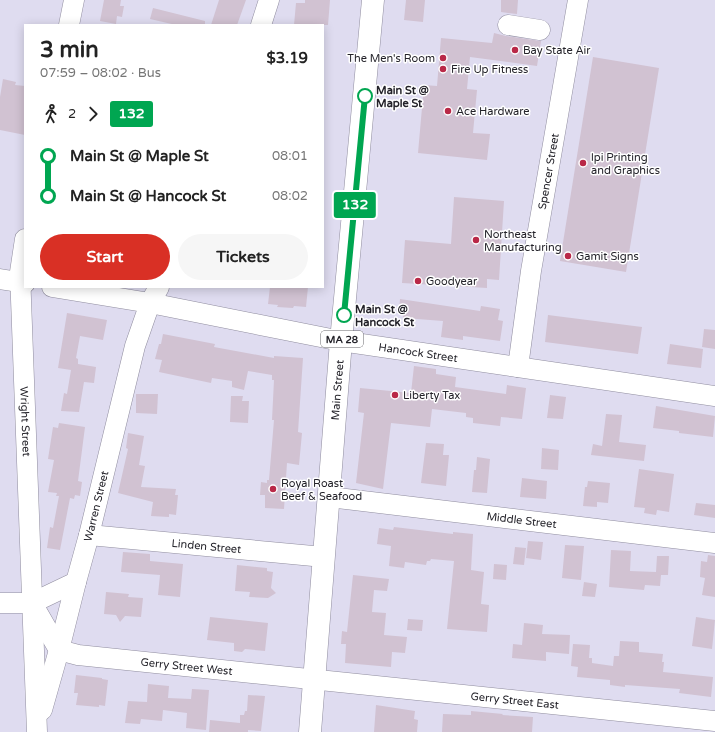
<!DOCTYPE html>
<html lang="en">
<head>
<meta charset="utf-8">
<style>
  body { margin:0; font-family:"Varela Round",sans-serif; background:#f6f6f6; color:#222; height:100vh; display:flex; flex-direction:column; font-size:15px; white-space:nowrap }
  * { box-sizing:border-box; margin:0 }
  p { font-size:13px; color:#767676 }
  .icon { flex:none; width:22px; height:22px; fill:none; stroke:currentColor; stroke-width:2; stroke-linecap:round; stroke-linejoin:round }
  .map { position:relative; flex:1; overflow:hidden }
  .details { position:absolute; left:24px; top:24px; width:300px; height:264px; display:flex; flex-direction:column; background:#fff; border-radius:0px; box-shadow:0 2px 10px #0003 }
  .details>* { flex:none }
  .badge { padding:0 8px; border-radius:3px; font-size:14px; line-height:26px }
  .map>.badge { position:absolute; translate:-50% -50%; box-shadow:0 0 0 2px #fff }
  .legs { display:flex; align-items:center; gap:6px; height:44px; padding:0 16px; font-size:13px }
  .legs p { margin-inline-start:auto }
  .overview { display:flex; align-items:center; justify-content:space-between; height:68px; padding:0 16px }
  h1 { font-size:22px; font-weight:700; line-height:30px }
  .primary-button { display:flex; gap:8px; margin-top:auto; padding:8px 16px }
  .primary-button a { flex:1; height:46px; border-radius:24px; background:#d93025; color:#fff; font-size:16px; font-weight:700; line-height:46px; text-align:center }
  .primary-button a+a { background:#f6f6f6; color:#222 }
  ul { padding:0 16px; list-style:none }
  li { display:flex; align-items:center; gap:14px; height:40px; font-size:15px }
  li i { display:grid; place-items:center; width:6px; height:100%; margin:0 5px; background:currentColor }
  li i::after { content:''; width:10px; height:10px; margin:-5px; border:3px solid; border-radius:50%; background:#fff }
  li p { margin-inline-start:auto }
  li:first-child i { background:linear-gradient(#0000 50%,currentColor 0) }
  li:last-child i { background:linear-gradient(currentColor 50%,#0000 0) }
  .map>svg:first-child { display:block }
</style>
</head>
<body>
<div class="map">
<svg width="715" height="732" viewBox="0 0 715 732">
  <rect width="100%" height="100%" fill="#dfdcf0"/>
  <g fill="#d1c2d2">
    <polygon points="104,0 121,0 120,6 124,6 122,17 117,16 116,24 100,21"/>
    <polygon points="219,0 246,0 237,25 211,25"/>
    <polygon points="305,0 330,0 328,25 294,25 296,3 305,3"/>
    <polygon points="406,0 425,0 423,22 404,20"/>
    <polygon points="501,0 518,0 517,14 501,12"/>
    <polygon points="153,8 205,21 205,25 176,25 150,19"/>
    <polygon points="494,33 506,36 541,41 537,66 470,57 467,89 477,90 473,133 490,134 487,160 418,153 424,85 437,86 441,38 492,43"/>
    <polygon points="593,57 659,68 626,272 560,261"/>
    <polygon points="3,79 16,82 15,85 25,86 25,135 0,130 0,97"/>
    <polygon points="454,197 504,201 499,280 487,279 487,288 402,283 405,240 451,244"/>
    <polygon points="270,287 308,287 306,307 294,306 293,308 277,307 278,305 268,304"/>
    <polygon points="400,299 480,311 481,306 500,309 498,320 503,321 500,341 463,336 463,340 441,337 443,321 404,318 399,310"/>
    <polygon points="67,313 107,320 103,340 80,336 76,358 78,359 78,364 96,367 94,383 84,382 79,412 61,411 64,393 67,394 71,370 58,368"/>
    <polygon points="548,315 642,327 638,354 545,342"/>
    <polygon points="704,329 715,330 715,349 702,347"/>
    <polygon points="163,334 215,344 214,347 274,358 274,356 303,358 298,432 302,433 299,465 287,463 284,509 265,508 265,495 260,495 261,482 267,483 267,480 269,480 274,420 272,420 274,380 272,380 272,375 248,371 244,390 232,387 232,381 212,378 211,383 159,372 162,360 155,359 159,344 161,344"/>
    <polygon points="670,344 703,349 701,368 667,364"/>
    <polygon points="414,366 436,369 436,374 456,377 455,387 506,394 507,385 526,388 522,419 501,417 500,426 473,423 473,418 466,417 466,413 432,409 430,427 391,423 383,489 356,483 364,413 358,412 360,388 411,393"/>
    <polygon points="136,394 158,394 157,414 136,413"/>
    <polygon points="550,395 566,397 563,419 547,418"/>
    <polygon points="231,396 243,396 242,401 249,401 248,423 230,422"/>
    <polygon points="656,406 715,416 713,437 679,433 679,431 653,428"/>
    <polygon points="606,414 622,415 619,442 646,445 644,461 591,455 593,444 602,446"/>
    <polygon points="59,423 85,427 78,481 82,482 80,496 75,495 74,499 70,498 60,550 47,548 50,527 53,528 59,496 56,496 57,493 48,492 54,460 48,459 53,427 58,428"/>
    <polygon points="128,433 144,436 139,465 145,466 141,487 176,489 175,495 178,495 176,515 169,514 169,517 151,516 153,502 118,493 128,449 126,448"/>
    <polygon points="426,443 444,444 443,455 449,455 446,486 421,483"/>
    <polygon points="542,448 559,450 558,470 541,469"/>
    <polygon points="477,457 490,459 487,493 472,492 474,470 476,470"/>
    <polygon points="639,469 674,474 669,512 657,510 656,515 644,513 645,508 634,507"/>
    <polygon points="522,478 547,481 546,499 520,497"/>
    <polygon points="588,481 610,483 608,503 597,502 597,507 583,506 585,487 587,487"/>
    <polygon points="696,503 715,505 715,518 694,515"/>
    <polygon points="394,527 453,534 453,532 473,534 471,570 484,572 481,604 489,605 487,632 447,629 454,561 431,559 430,561 427,561 426,565 405,562 404,568 389,566 391,546 377,544 379,528 393,530"/>
    <polygon points="528,541 543,542 541,560 526,558"/>
    <polygon points="565,545 584,546 581,580 562,578"/>
    <polygon points="515,547 526,548 524,565 513,564"/>
    <polygon points="611,550 631,551 630,571 656,572 657,556 669,556 668,575 661,575 660,586 645,585 644,590 609,587"/>
    <polygon points="123,552 150,554 150,561 183,564 180,597 158,595 160,575 121,572"/>
    <polygon points="708,555 715,556 715,597 702,595 705,578 700,577 701,561 707,562"/>
    <polygon points="494,564 507,565 506,580 493,579"/>
    <polygon points="237,565 267,568 267,571 273,572 271,588 276,593 268,598 249,597 250,592 235,591"/>
    <polygon points="353,575 389,579 387,591 374,590 372,612 386,613 384,635 407,637 405,653 392,652 391,667 345,663 346,644 341,644 342,631 347,632"/>
    <polygon points="584,582 597,584 595,597 582,596"/>
    <polygon points="106,592 129,594 128,597 143,598 141,617 125,616 120,622 116,615 104,614"/>
    <polygon points="210,617 268,623 265,651 245,649 242,652 234,651 234,643 207,640"/>
    <polygon points="696,617 715,620 712,649 692,646"/>
    <polygon points="408,619 423,620 422,631 407,630"/>
    <polygon points="524,623 543,625 542,634 570,635 569,654 546,652 546,661 512,658 513,644 522,645"/>
    <polygon points="620,641 639,642 639,652 663,654 662,662 664,662 663,672 713,677 711,697 679,693 680,689 625,685 625,687 610,685 610,680 577,677 578,667 571,666 573,644 590,645 589,658 592,658 592,663 613,666 614,656 619,656"/>
    <polygon points="76,675 102,678 102,679 108,680 105,706 99,705 99,707 76,705 78,693 74,693"/>
    <polygon points="148,684 169,686 168,698 191,699 192,689 209,690 206,730 186,728 187,713 163,710 162,721 141,719 140,724 125,723 128,701 147,702"/>
    <polygon points="248,695 265,696 261,731 248,730 248,732 209,732 210,720 240,723 240,715 244,715 245,711 247,711"/>
    <polygon points="376,705 415,711 414,719 418,720 417,732 374,732"/>
    <polygon points="471,711 503,714 502,715 533,717 532,732 442,732 443,714 471,715"/>
  </g>
  <g fill="none" stroke-linecap="round" stroke-linejoin="round">
    <defs>
      <g id="minor">
        <polyline points="69,25 74,0"/>
        <polyline points="261,25 269,0"/>
        <polyline points="508,25 540,30"/>
        <path id="s1" d="M25,239L20,272L37,732"/>
        <polyline points="0,279 25,283"/>
        <path id="s2" d="M52,287L150,303L341,341L715,396"/>
        <path id="s3" d="M518,367L531,271L578,0"/>
        <path id="s4" d="M329,497L715,543"/>
        <path id="s5" d="M89,535L324,557"/>
        <polyline points="0,603 32,603 76,582"/>
        <path id="s6" d="M32,603L59,650L78,655L715,721"/>
        <path id="s7" d="M42,710L59,650L76,582L89,535L135,346L150,303L159,287"/>
      </g>
      <g id="major">
        <path id="s8" d="M310,732L341,341L373,0"/>
      </g>
    </defs>
    <use href="#minor" stroke="#908d9f" stroke-width="21"/>
    <use href="#major" stroke="#908d9f" stroke-width="23"/>
    <use href="#minor" stroke="#fff" stroke-width="20"/>
    <use href="#major" stroke="#fff" stroke-width="22"/>
  </g>
  <g fill="none" stroke-linecap="round" stroke-linejoin="round">
    <defs>
      <polyline id="line-1" points="344,315 365,96"/>
    </defs>
    <use href="#line-1" stroke="#fff" stroke-width="9"/>
    <use href="#line-1" stroke="#00a651" stroke-width="6"/>
  </g>
  <g fill="#b92847" stroke="#fff" stroke-width="1.5">
    <circle cx="515" cy="50" r="4"/>
    <circle cx="443" cy="58" r="4"/>
    <circle cx="443" cy="69" r="4"/>
    <circle cx="448" cy="111" r="4"/>
    <circle cx="583" cy="163" r="4"/>
    <circle cx="476" cy="240" r="4"/>
    <circle cx="568" cy="256" r="4"/>
    <circle cx="418" cy="281" r="4"/>
    <circle cx="395" cy="395" r="4"/>
    <circle cx="273" cy="489" r="4"/>
  </g>
  <g fill="#fff" stroke="#00a651" stroke-width="2">
    <circle cx="365" cy="96" r="7"/>
    <circle cx="344" cy="315" r="7"/>
  </g>
  <g text-anchor="middle" stroke-width="3" stroke-linejoin="round" paint-order="stroke">
    <rect fill="#fff" stroke="#656469" stroke-width="1" x="321" y="331" width="42" height="16" rx="3"/>
    <g font-size="10" font-weight="bold" fill="#232229">
      <text x="342" y="343">MA 28</text>
    </g>
    <g font-size="11" fill="#232229" stroke="#fff" text-anchor="start">
      <text x="523" y="54">Bay State Air</text>
      <text x="435" y="62" text-anchor="end">The Men's Room</text>
      <text x="451" y="73">Fire Up Fitness</text>
      <text x="456" y="115">Ace Hardware</text>
      <text x="591" y="161">lpi Printing<tspan x="591" dy="13">and Graphics</tspan></text>
      <text x="484" y="238">Northeast<tspan x="484" dy="13">Manufacturing</tspan></text>
      <text x="576" y="260">Gamit Signs</text>
      <text x="426" y="285">Goodyear</text>
      <text x="403" y="399">Liberty Tax</text>
      <text x="281" y="487">Royal Roast<tspan x="281" dy="13">Beef &amp; Seafood</tspan></text>
    </g>
    <g font-size="11" font-weight="bold" fill="#232229" stroke="#fff" text-anchor="start">
      <text x="376" y="94">Main St @<tspan x="376" dy="13">Maple St</tspan></text>
      <text x="355" y="313">Main St @<tspan x="355" dy="13">Hancock St</tspan></text>
    </g>
    <g font-size="11" fill="#232229" stroke="#fff">
      <text dy="4" stroke="none"><textPath href="#s3" startOffset="198">Spencer Street</textPath></text>
      <text dy="4" stroke="none"><textPath href="#s2" startOffset="372">Hancock Street</textPath></text>
      <text dy="4" stroke="none"><textPath href="#s8" startOffset="343">Main Street</textPath></text>
      <text dy="4" stroke="none"><textPath href="#s1" startOffset="183">Wright Street</textPath></text>
      <text dy="4" stroke="none"><textPath href="#s7" startOffset="211">Warren Street</textPath></text>
      <text dy="4" stroke="none"><textPath href="#s4" startOffset="194">Middle Street</textPath></text>
      <text dy="4" stroke="none"><textPath href="#s5" startOffset="118">Linden Street</textPath></text>
      <text dy="4" stroke="none"><textPath href="#s6" startOffset="183">Gerry Street West</textPath></text>
      <text dy="4" stroke="none"><textPath href="#s6" startOffset="513">Gerry Street East</textPath></text>
    </g>
  </g>
</svg>
<b class="badge" style="left:355px;top:205px;background:#00a651;color:#fff">132</b>
<section class="details">
<div class="overview"><div><h1>3 min</h1><p>07:59 – 08:02 · Bus</p></div><b>$3.19</b></div>
<div class="legs"><svg class="icon" aria-label="walk" viewBox="0 0 24 24"><circle cx="13" cy="4" r="2"/><path d="M13 8l-2 6 4 7M11 14l-3 7M7 12l3-4h3l4 4"/></svg>2<svg class="icon" aria-label="forward" viewBox="0 0 24 24"><path d="M9 5l7 7-7 7"/></svg><b class="badge" style="background:#00a651;color:#fff">132</b></div>
<ul>
<li><i style="color:#00a651"></i><b>Main St @ Maple St</b><p>08:01</p></li>
<li><i style="color:#00a651"></i><b>Main St @ Hancock St</b><p>08:02</p></li>
</ul>
<div class="primary-button"><a>Start</a><a>Tickets</a></div>
</section>
</div>
</body>
</html>
